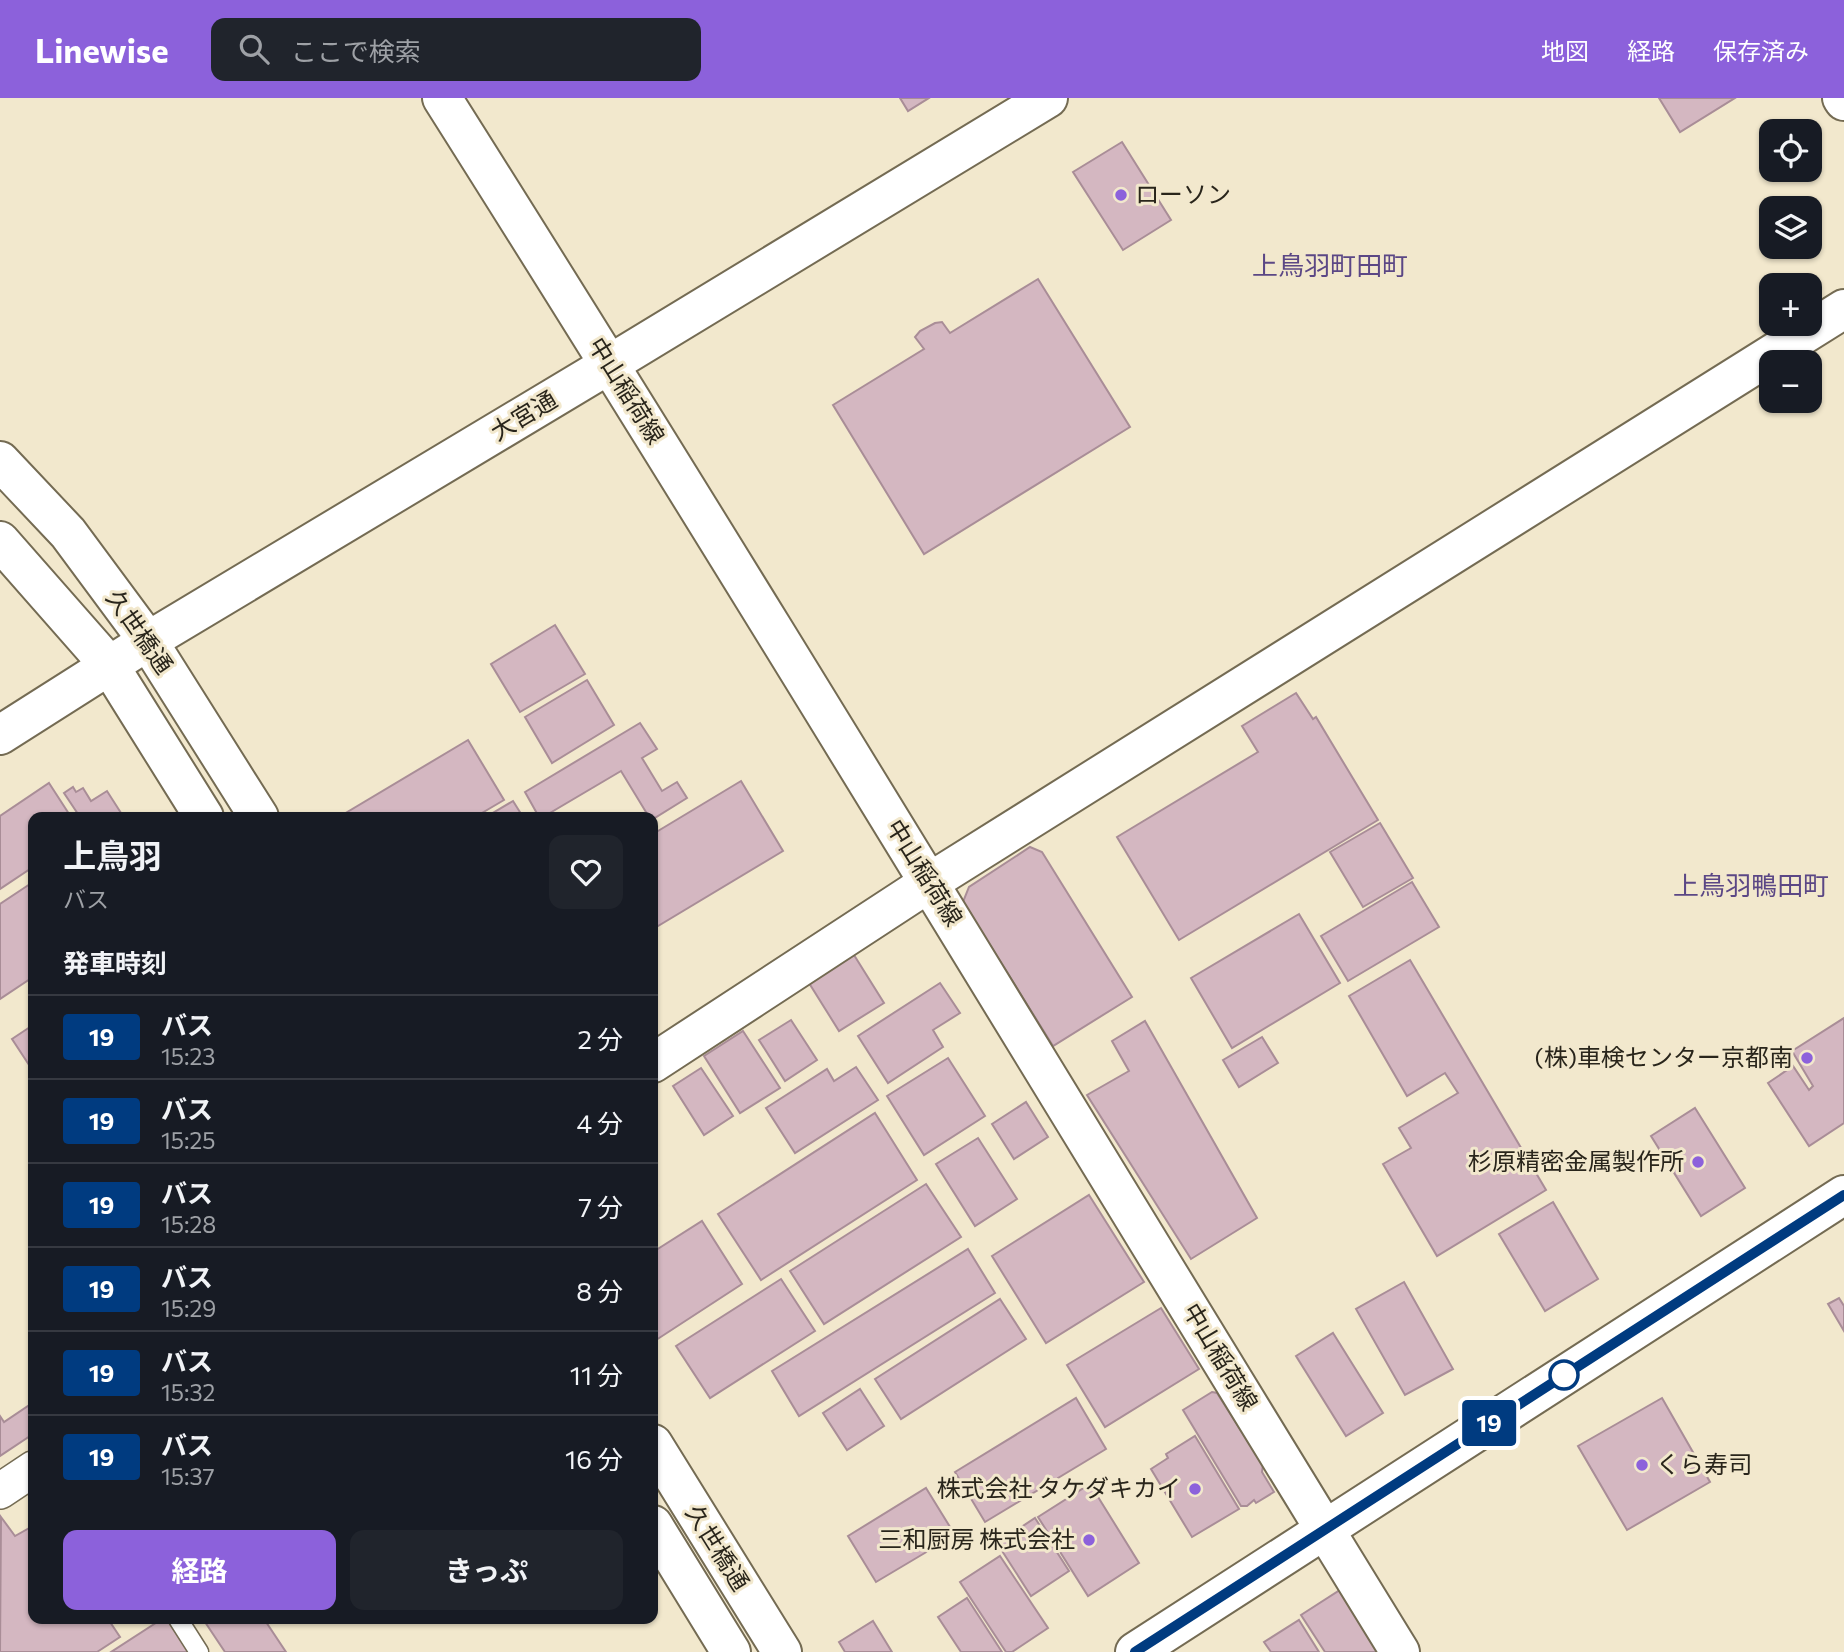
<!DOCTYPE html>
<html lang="ja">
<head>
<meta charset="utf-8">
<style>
  body { margin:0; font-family:Commissioner,"Noto Sans JP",sans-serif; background:#20242c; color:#f1f3f6; height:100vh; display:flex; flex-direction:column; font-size:26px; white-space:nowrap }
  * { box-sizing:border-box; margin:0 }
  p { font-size:23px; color:#9ea1a6 }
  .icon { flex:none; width:38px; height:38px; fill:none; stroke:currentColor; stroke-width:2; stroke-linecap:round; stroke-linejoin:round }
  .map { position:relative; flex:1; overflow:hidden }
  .drawer { position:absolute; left:28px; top:714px; width:630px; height:812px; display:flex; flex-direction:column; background:#171b24; border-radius:14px; box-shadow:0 2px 5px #0004 }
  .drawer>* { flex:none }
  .badge { padding:0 14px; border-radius:5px; font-size:24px; line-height:46px }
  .fabs { position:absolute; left:1759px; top:21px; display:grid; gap:14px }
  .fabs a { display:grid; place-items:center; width:63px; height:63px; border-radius:14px; background:#171b24; box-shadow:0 2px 5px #0004; font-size:35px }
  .map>.badge { position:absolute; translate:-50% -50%; box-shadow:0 0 0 4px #fff }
  h2 { padding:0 35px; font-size:26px; line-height:63px }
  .round { display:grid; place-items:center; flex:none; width:74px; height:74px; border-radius:14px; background:#20242c }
  .overview { display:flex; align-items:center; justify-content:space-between; height:119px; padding:0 35px }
  h1 { font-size:33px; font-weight:700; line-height:52px }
  .button { display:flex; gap:14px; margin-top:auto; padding:14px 35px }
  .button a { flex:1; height:80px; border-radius:14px; background:#8c61db; color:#fff; font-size:28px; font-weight:700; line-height:80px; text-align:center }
  .button a+a { background:#20242c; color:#f1f3f6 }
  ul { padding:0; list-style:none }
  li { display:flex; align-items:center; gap:21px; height:84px; padding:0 35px; border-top:2px solid #363941 }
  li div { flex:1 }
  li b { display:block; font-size:26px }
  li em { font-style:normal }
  li .badge { min-width:77px; font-weight:700; text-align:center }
  header { display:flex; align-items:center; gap:42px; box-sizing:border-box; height:98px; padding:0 35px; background:#8c61db; color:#fff }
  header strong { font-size:33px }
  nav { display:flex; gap:38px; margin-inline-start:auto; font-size:24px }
  .search { width:490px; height:63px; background:#20242c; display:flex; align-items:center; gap:18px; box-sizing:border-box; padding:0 24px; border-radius:14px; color:#9ea1a6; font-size:26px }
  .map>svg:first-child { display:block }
</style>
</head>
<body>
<header>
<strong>Linewise</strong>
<div class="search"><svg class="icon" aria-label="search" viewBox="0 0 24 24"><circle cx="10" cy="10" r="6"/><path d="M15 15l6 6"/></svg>ここで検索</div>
<nav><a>地図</a><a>経路</a><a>保存済み</a></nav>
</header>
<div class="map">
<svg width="1844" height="1554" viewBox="0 0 1844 1554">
  <rect width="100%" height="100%" fill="#f2e8cd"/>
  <g fill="#d4b7c1" stroke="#a98d97" stroke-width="2">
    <polygon points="900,0 929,0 908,13"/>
    <polygon points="1659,0 1735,0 1680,34"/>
    <polygon points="1122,44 1171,122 1123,152 1073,74"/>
    <polygon points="1038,181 1130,329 924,456 833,307 924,251 915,239 920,233 935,225 942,224 950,235"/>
    <polygon points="555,527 585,576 520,614 491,566"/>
    <polygon points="587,582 614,627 552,665 525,619"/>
    <polygon points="1296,595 1313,621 1316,619 1378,722 1179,842 1117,739 1258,654 1242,628"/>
    <polygon points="640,625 657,651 642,660 662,693 677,684 687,700 653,721 649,719 621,673 543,719 539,719 525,694"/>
    <polygon points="468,642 504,702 475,719 339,719"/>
    <polygon points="741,683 783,753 653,831 653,736"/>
    <polygon points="49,685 71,719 33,719 33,769 0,791 0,718"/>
    <polygon points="73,689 76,694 83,690 91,703 107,693 121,715 115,719 80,719 64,695"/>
    <polygon points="513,703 523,719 486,719"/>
    <polygon points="1380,725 1413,780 1363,809 1330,754"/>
    <polygon points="1030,749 1042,754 1132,899 1053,948 963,804 969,789"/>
    <polygon points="33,784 33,879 0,901 0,806"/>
    <polygon points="1412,784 1439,829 1348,883 1321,838"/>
    <polygon points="1299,816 1340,885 1232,950 1191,880"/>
    <polygon points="854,857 884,905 839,933 809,885"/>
    <polygon points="1410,862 1546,1092 1437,1158 1383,1066 1411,1050 1399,1030 1458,995 1445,975 1407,998 1349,898"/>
    <polygon points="940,885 960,915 933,932 943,949 888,985 858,938"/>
    <polygon points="1844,920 1844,1025 1809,1048 1768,985 1793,968 1809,992 1813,988 1792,953"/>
    <polygon points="791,922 817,962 785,983 759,942"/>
    <polygon points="1145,923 1257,1120 1191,1161 1087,997 1129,973 1112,943"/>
    <polygon points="33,927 33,973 12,941"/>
    <polygon points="743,933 780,990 740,1015 704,958"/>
    <polygon points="1262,939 1278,965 1239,989 1223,962"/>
    <polygon points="948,960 985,1018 924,1057 887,998"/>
    <polygon points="856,969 878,1002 795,1055 766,1010 827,971 834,983"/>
    <polygon points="701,970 733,1018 704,1037 673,988"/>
    <polygon points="1026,1004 1048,1039 1014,1061 992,1026"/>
    <polygon points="1695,1010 1745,1090 1701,1118 1651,1038"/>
    <polygon points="875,1015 917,1082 761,1182 718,1116"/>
    <polygon points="978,1040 1017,1101 975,1128 936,1066"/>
    <polygon points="926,1086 961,1139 824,1226 790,1173"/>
    <polygon points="1089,1097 1144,1184 1046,1245 992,1158"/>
    <polygon points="1553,1104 1598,1181 1545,1213 1499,1136"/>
    <polygon points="702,1123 742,1186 653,1244 653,1154"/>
    <polygon points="968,1151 995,1195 799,1318 772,1273"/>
    <polygon points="781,1181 815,1233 710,1300 676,1248"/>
    <polygon points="1404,1184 1453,1271 1405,1297 1356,1211"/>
    <polygon points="1839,1200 1844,1208 1844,1233 1828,1206"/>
    <polygon points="1000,1201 1026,1241 901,1321 875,1281"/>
    <polygon points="1161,1210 1199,1271 1105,1329 1067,1267"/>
    <polygon points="1333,1235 1383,1315 1346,1338 1296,1258"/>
    <polygon points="860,1291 884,1328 847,1352 823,1315"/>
    <polygon points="1212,1294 1217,1295 1263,1367 1262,1374 1274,1394 1256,1405 1254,1402 1247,1408 1241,1408 1183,1312"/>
    <polygon points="1076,1300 1106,1351 985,1424 955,1374"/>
    <polygon points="1662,1300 1710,1384 1627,1432 1578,1348"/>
    <polygon points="31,1306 33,1309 33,1336 0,1358 0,1318 4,1324"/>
    <polygon points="1195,1338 1239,1411 1192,1439 1151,1371 1168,1360 1166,1356"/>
    <polygon points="1090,1386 1139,1465 1088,1498 1038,1419"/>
    <polygon points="926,1390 955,1437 876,1484 848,1438"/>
    <polygon points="1,1419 15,1438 33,1428 33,1521 108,1521 120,1539 97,1554 0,1554"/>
    <polygon points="1035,1420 1069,1473 1031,1498 997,1445"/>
    <polygon points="1000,1458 1048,1530 1012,1554 1006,1554 960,1484"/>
    <polygon points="1340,1492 1379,1554 1325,1554 1301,1517"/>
    <polygon points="967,1500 1002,1554 961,1554 938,1519"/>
    <polygon points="162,1521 169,1521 190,1554 111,1554"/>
    <polygon points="203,1521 264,1521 286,1554 225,1554"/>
    <polygon points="1299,1522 1319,1554 1271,1554 1264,1544"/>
    <polygon points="873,1523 892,1554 845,1554 839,1544"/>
  </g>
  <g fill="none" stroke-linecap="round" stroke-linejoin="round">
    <defs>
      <polyline id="lane" points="178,1521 199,1554"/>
      <polyline id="street" points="0,1393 33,1371"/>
      <g id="secondary">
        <path d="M442,0C767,514 1081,1036 1400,1554"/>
        <polyline points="1842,0 1844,3"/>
        <polyline points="0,363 68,435 148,543 259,719"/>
        <polyline points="0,443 109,567 204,719"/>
        <polyline points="0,637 148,543 610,266 1048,0"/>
        <polyline points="653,965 930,784 1844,211"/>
        <polyline points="653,1346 782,1554"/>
        <polyline points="653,1427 731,1554"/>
      </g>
      <polyline id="highway" points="1135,1554 1844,1097"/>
    </defs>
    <use href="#lane" stroke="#746b53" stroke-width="21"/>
    <use href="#street" stroke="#746b53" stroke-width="38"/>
    <use href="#secondary" stroke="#746b53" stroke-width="42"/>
    <use href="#highway" stroke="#746b53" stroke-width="42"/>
    <use href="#lane" stroke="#fff" stroke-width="18"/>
    <use href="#street" stroke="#fff" stroke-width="35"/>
    <use href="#secondary" stroke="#fff" stroke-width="38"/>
    <use href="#highway" stroke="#fff" stroke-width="38"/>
  </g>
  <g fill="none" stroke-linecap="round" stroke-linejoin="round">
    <defs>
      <polyline id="line" points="1135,1554 1844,1097"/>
    </defs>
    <use href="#line" stroke="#fff" stroke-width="16"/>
    <use href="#line" stroke="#003b80" stroke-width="10"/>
  </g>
  <g fill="#8c61db" stroke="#f2e8cd" stroke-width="2.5">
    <circle cx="1121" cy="97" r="7"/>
    <circle cx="1807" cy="960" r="7"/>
    <circle cx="1698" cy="1064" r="7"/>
    <circle cx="1642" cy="1367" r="7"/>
    <circle cx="1195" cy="1391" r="7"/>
    <circle cx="1089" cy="1442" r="7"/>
  </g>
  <circle fill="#fff" stroke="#003b80" stroke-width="3.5" cx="1564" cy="1277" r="14"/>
  <g text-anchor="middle" stroke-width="6" stroke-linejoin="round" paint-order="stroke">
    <g font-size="24" fill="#29251b" stroke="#f2e8cd" text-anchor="end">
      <text x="1135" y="105" text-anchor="start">ローソン</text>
      <text x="1793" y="968">(株)車検センター京都南</text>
      <text x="1684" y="1072">杉原精密金属製作所</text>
      <text x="1656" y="1375" text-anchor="start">くら寿司</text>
      <text x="1181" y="1399">株式会社 タケダキカイ</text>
      <text x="1075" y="1450">三和厨房 株式会社</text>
    </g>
    <g font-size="24" fill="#29251b" stroke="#f2e8cd">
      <text transform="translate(626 293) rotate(58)" y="8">中山稲荷線</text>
      <text transform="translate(524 318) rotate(-31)" y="8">大宮通</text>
      <text transform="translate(139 534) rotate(55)" y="8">久世橋通</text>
      <text transform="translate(924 775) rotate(58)" y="8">中山稲荷線</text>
      <text transform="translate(1220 1259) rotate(59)" y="8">中山稲荷線</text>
      <text transform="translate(717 1450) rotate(58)" y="8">久世橋通</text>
    </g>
    <g font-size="26" fill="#5b4785" stroke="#f2e8cd">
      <text x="1330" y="177">上鳥羽町田町</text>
      <text x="1751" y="797">上鳥羽鴨田町</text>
    </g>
  </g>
</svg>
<div class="fabs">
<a><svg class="icon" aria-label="locate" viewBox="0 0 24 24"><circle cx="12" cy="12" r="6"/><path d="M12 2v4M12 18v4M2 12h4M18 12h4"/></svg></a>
<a><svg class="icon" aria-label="layers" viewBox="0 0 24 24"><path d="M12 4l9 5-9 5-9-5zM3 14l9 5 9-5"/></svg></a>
<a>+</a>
<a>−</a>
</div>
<b class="badge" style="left:1489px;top:1325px;background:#003b80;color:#fff">19</b>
<section class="drawer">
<div class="overview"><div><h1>上鳥羽</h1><p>バス</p></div><a class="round"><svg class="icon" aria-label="heart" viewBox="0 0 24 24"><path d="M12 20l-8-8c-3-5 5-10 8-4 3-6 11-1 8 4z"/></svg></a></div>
<h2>発車時刻</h2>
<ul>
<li><span class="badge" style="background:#003b80;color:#fff">19</span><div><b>バス</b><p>15:23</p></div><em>2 分</em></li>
<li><span class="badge" style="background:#003b80;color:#fff">19</span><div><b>バス</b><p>15:25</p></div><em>4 分</em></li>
<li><span class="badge" style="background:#003b80;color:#fff">19</span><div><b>バス</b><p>15:28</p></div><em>7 分</em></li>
<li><span class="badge" style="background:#003b80;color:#fff">19</span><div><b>バス</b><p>15:29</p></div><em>8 分</em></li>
<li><span class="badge" style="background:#003b80;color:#fff">19</span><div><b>バス</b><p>15:32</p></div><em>11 分</em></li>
<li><span class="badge" style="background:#003b80;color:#fff">19</span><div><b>バス</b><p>15:37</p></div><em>16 分</em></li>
</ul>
<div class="button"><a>経路</a><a>きっぷ</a></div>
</section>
</div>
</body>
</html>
